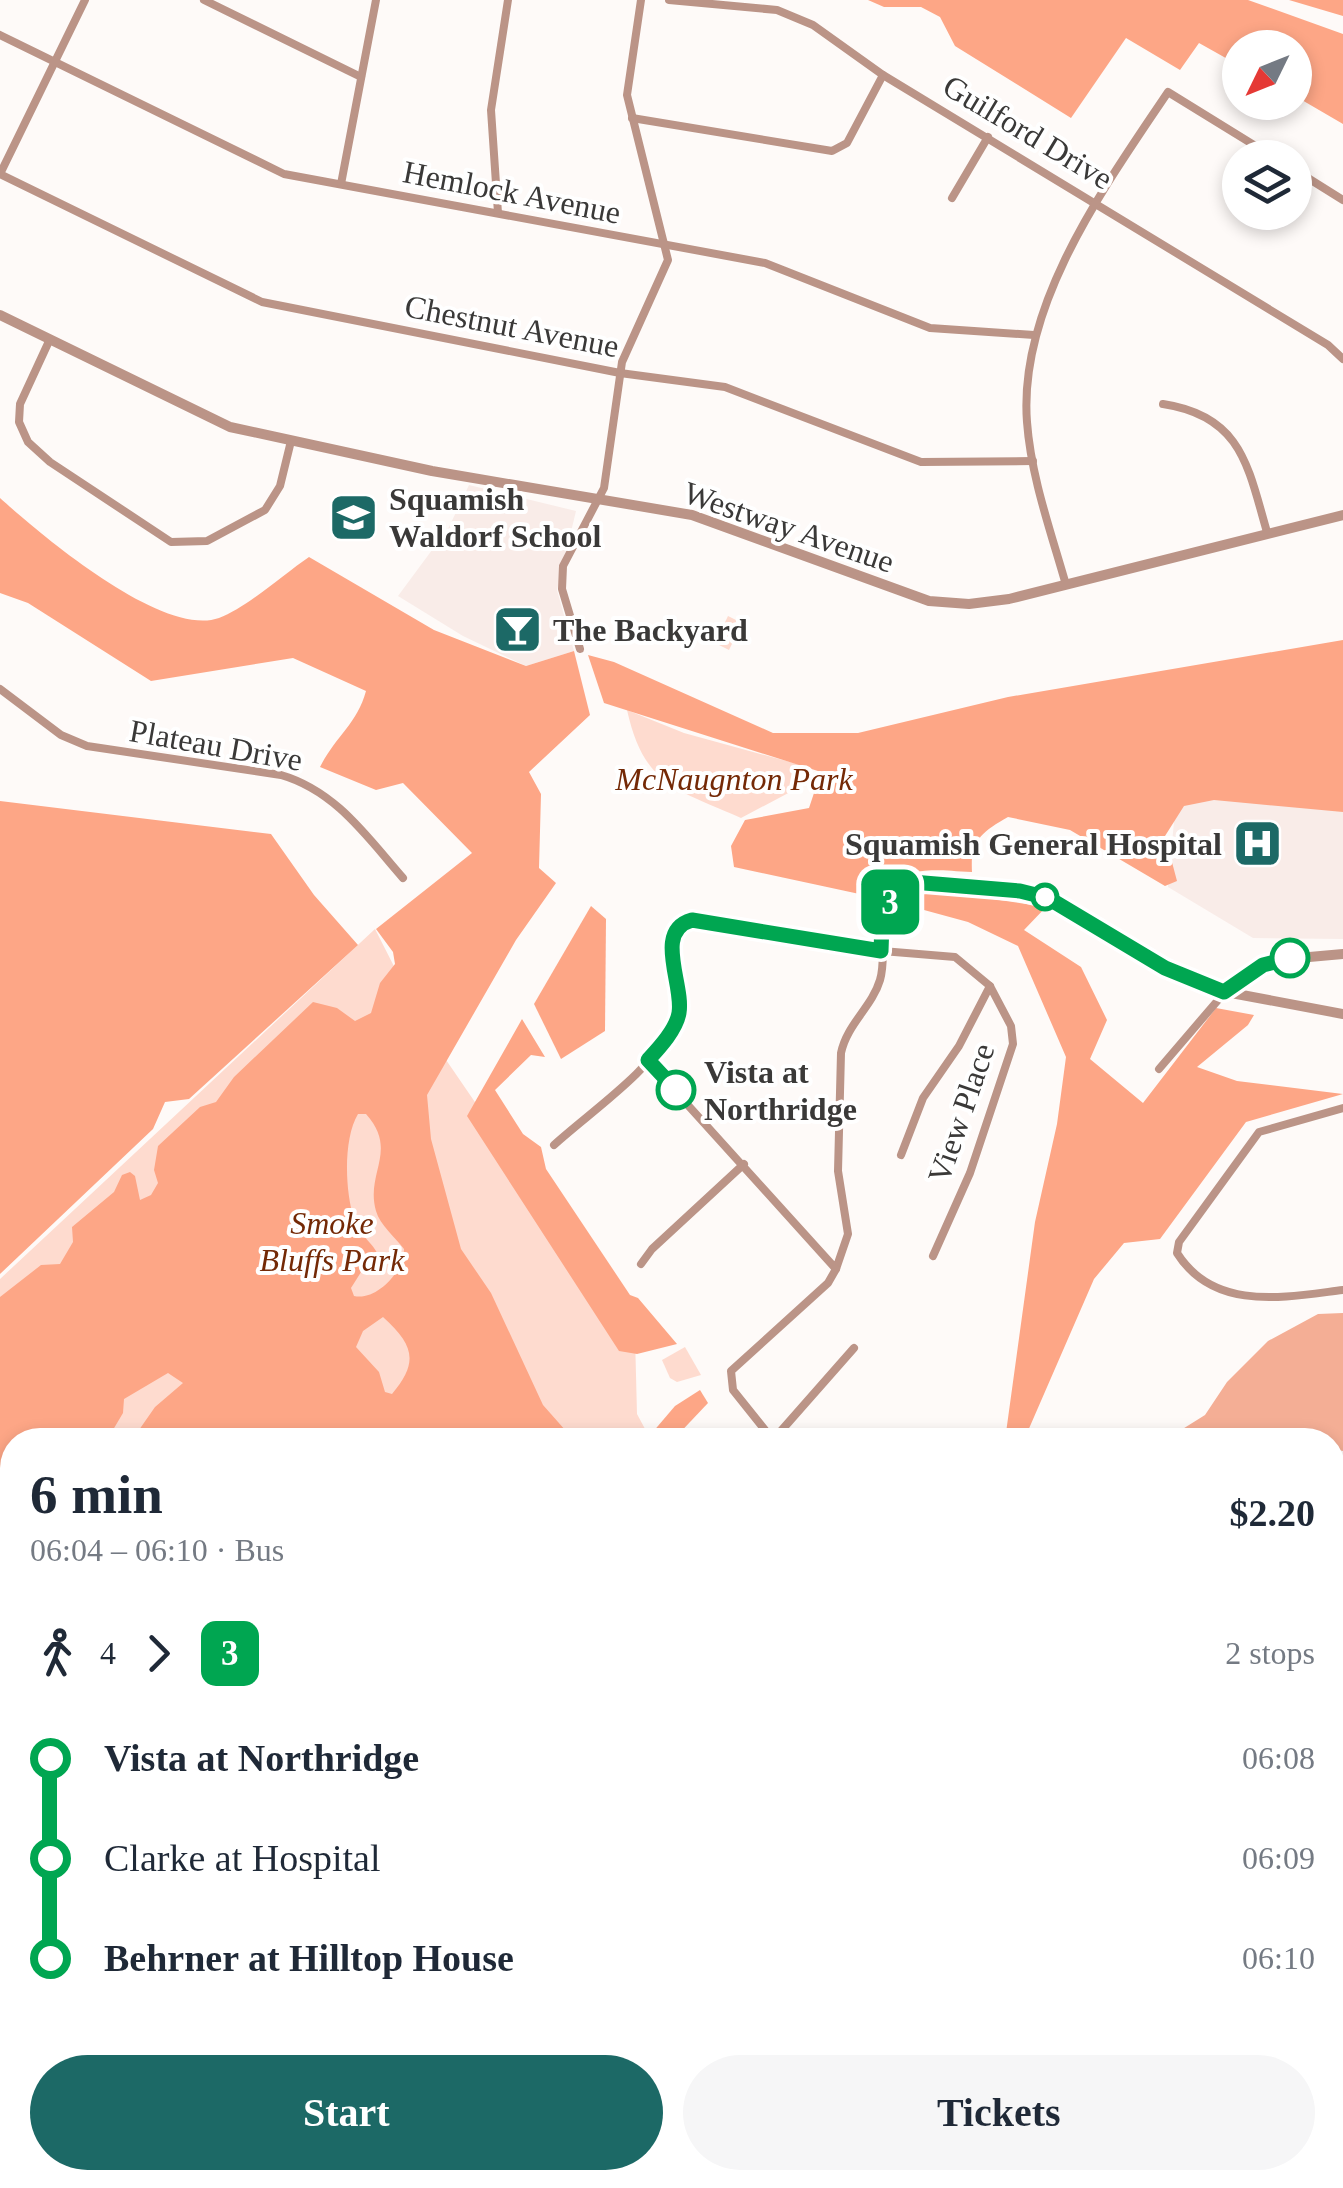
<!DOCTYPE html>
<html lang="en">
<head>
<meta charset="utf-8">
<style>
  body { margin:0; font-family:Georgia,serif; background:#f6f6f7; color:#1f2937; height:100vh; display:flex; flex-direction:column; font-size:38px; white-space:nowrap }
  * { box-sizing:border-box; margin:0 }
  p { font-size:32px; color:#747a83 }
  .icon { flex:none; width:55px; height:55px; fill:none; stroke:currentColor; stroke-width:2; stroke-linecap:round; stroke-linejoin:round }
  .map { position:relative; flex:1; overflow:hidden }
  .panel { position:absolute; left:0px; top:1428px; width:1345px; height:762px; display:flex; flex-direction:column; background:#fff; border-radius:40px 40px 0 0; box-shadow:0 5px 15px #0003 }
  .panel>* { flex:none }
  .badge { padding:0 20px; border-radius:15px; font-size:35px; line-height:65px }
  .needle { width:65px; rotate:227deg }
  .tools { position:absolute; left:1222px; top:30px; display:grid; gap:20px }
  .tools a { display:grid; place-items:center; width:90px; height:90px; border-radius:50%; background:#fff; box-shadow:0 5px 15px #0003; font-size:50px }
  .map>.badge { position:absolute; translate:-50% -50%; box-shadow:0 0 0 5px #fff }
  .legs { display:flex; align-items:center; gap:15px; height:110px; padding:0 30px; font-size:32px }
  .legs p { margin-inline-start:auto }
  .summary { display:flex; align-items:center; justify-content:space-between; height:170px; padding:0 30px }
  h1 { font-size:55px; font-weight:700; line-height:75px }
  .cta { display:flex; gap:20px; margin-top:auto; padding:20px 30px }
  .cta a { flex:1; height:115px; border-radius:60px; background:#1c6966; color:#fff; font-size:40px; font-weight:700; line-height:115px; text-align:center }
  .cta a+a { background:#f6f6f7; color:#1f2937 }
  ul { padding:0 30px; list-style:none }
  li { display:flex; align-items:center; gap:35px; height:100px; font-size:38px }
  li i { display:grid; place-items:center; width:15px; height:100%; margin:0 12px; background:currentColor }
  li i::after { content:''; width:25px; height:25px; margin:-12px; border:8px solid; border-radius:50%; background:#fff }
  li p { margin-inline-start:auto }
  li:first-child i { background:linear-gradient(#0000 50%,currentColor 0) }
  li:last-child i { background:linear-gradient(currentColor 50%,#0000 0) }
  .map>svg:first-child { display:block }
</style>
</head>
<body>
<div class="map">
<svg width="1343" height="2188" viewBox="0 0 1343 2188">
  <rect width="100%" height="100%" fill="#fefaf8"/>
  <g fill="#f9ece8">
    <polygon points="469,485 576,511 557,590 574,651 526,666 463,636 398,596 449,527"/>
    <polygon points="1343,763 1343,939 1253,938 1168,887 1176,800"/>
    <polygon points="1333,1556 1343,1556 1343,1926 1333,1920"/>
    <polygon points="1333,1968 1343,1974 1343,2188 1328,2188 1313,2178 1332,2178 1333,2044 1342,2029 1333,2022"/>
    <polygon points="302,2178 426,2178 389,2188 297,2188"/>
  </g>
  <g fill="#fedbcf">
    <polygon points="728,616 742,623 729,650 715,643"/>
    <path d="M627,710L684,733L801,765L794,790L741,818C676,789 644,786 627,710Z"/>
    <polygon points="375,929 429,1035 635,1336 637,1414 651,1440 12,1440 0,1589 0,1279"/>
    <polygon points="685,1347 701,1375 677,1382 670,1378 662,1360"/>
    <polygon points="1168,2178 1313,2178 1328,2188 1184,2188"/>
  </g>
  <g fill="#fda686" fill-rule="evenodd">
    <polygon points="868,0 1248,0 1343,34 1343,124 1295,96 1295,48 1240,48 1240,66 1199,43 1180,70 1126,38 1071,118 955,46 940,17 921,7 884,7"/>
    <polygon points="1289,0 1343,0 1343,16"/>
    <path d="M0,498C40,534 162,638 219,618C246,608 284,574 309,557L434,630L526,666L574,651L590,715L529,772L541,794L539,868L556,883L516,940L427,1095L431,1139L461,1249L491,1293L543,1405L566,1431L583,1440H132L155,1407L183,1383L168,1373L124,1399L123,1413L107,1440H12V2178H101L87,2188L0,2184V1297L41,1265L60,1264L73,1242L72,1227L114,1192L122,1175L130,1172L135,1176L140,1200L151,1195L158,1183L154,1170L158,1146L200,1107L216,1102L234,1077L313,1002L337,1008L355,1021L371,1013L380,983L395,964L393,952L376,929L472,853L403,783L376,790L320,767C335,737 357,724 366,691L293,658L151,681L28,603L0,593ZM358,1114H366C399,1151 365,1173 376,1211C380,1225 395,1237 404,1249C404,1271 377,1301 354,1296L351,1288L363,1269L380,1260C376,1244 359,1236 354,1219C345,1191 343,1139 358,1114ZM383,1317C414,1345 419,1362 392,1394L385,1392L379,1372L356,1347L363,1331Z"/>
    <path d="M1343,640V812L1214,800L1184,806L1165,836L1177,881L1165,886L1070,830L1008,817C982,832 970,840 972,872C925,870 913,864 878,898L734,867L731,846L745,820L809,808L821,772L604,703L588,655L614,662L773,733H858L1008,697Z"/>
    <polygon points="0,801 271,834 314,895 358,945 189,1099 165,1102 153,1129 0,1274"/>
    <polygon points="945,892 1046,907 1024,930 1081,967 1107,1020 1090,1059 1143,1103 1216,1008 1254,1015 1248,1025 1197,1067 1237,1081 1343,1094 1246,1122 1160,1239 1124,1243 1094,1279 1024,1440 1005,1440 1035,1222 1057,1124 1066,1057 1018,946 968,922 902,904 917,895"/>
    <polygon points="591,906 606,919 605,1031 561,1059 534,1004"/>
    <polygon points="522,1019 545,1057 531,1055 495,1090 523,1134 541,1147 546,1169 630,1295 638,1298 677,1344 637,1354 619,1351 467,1116"/>
    <polygon points="700,1390 708,1403 673,1440 646,1440 675,1406"/>
    <polygon points="1332,1968 1343,1972 1343,2011 1333,2007"/>
    <polygon points="610,2178 698,2178 707,2188 613,2188"/>
    <polygon points="948,2178 1170,2178 1187,2188 941,2188"/>
  </g>
  <g fill="#f4ae95">
    <polygon points="1343,1313 1343,1451 1333,1449 1332,1440 1165,1440 1205,1415 1227,1382 1268,1341 1318,1314"/>
    <polygon points="697,2178 756,2178 762,2188 708,2188"/>
  </g>
  <g fill="none" stroke-linecap="round" stroke-linejoin="round">
    <g stroke="#f4ae95" stroke-width="2.5">
      <polyline points="597,2178 600,2188"/>
      <polyline points="288,2188 295,2178"/>
      <polyline points="422,2188 453,2178"/>
    </g>
    <g stroke="#bb9487" stroke-width="8">
      <polyline points="85,0 0,174 262,302 620,373 725,387 921,462 1033,461"/>
      <polyline points="204,0 361,77"/>
      <polyline points="669,0 777,10 813,25 883,75 1328,345 1343,359"/>
      <polyline points="0,35 284,174 765,263 930,328 1034,335"/>
      <polyline points="632,118 832,151 847,143 883,75"/>
      <polyline points="1295,170 1343,200"/>
      <polyline points="341,184 376,0"/>
      <polyline points="952,198 988,137"/>
      <polyline points="498,213 491,110 508,0"/>
      <polyline points="50,339 20,404 19,422 28,442 50,462 171,542 207,541 265,510 280,486 291,441"/>
      <path d="M1163,404C1242,416 1248,467 1267,532"/>
      <path d="M1066,585C1051,532 1031,477 1027,422C1018,305 1105,186 1168,92L1275,158"/>
      <polyline points="580,649 562,589 563,566 604,488 622,362 668,260 627,95 641,0"/>
      <path d="M0,689L61,735L87,746L281,775C336,791 367,837 403,878"/>
      <path d="M648,1061L836,1269L848,1234L838,1171L841,1053C847,1024 872,1007 880,980C888,953 875,926 891,899C896,890 906,884 916,881C942,875 1025,888 1051,899C1112,927 1159,970 1225,992L1159,1069"/>
      <path d="M1343,1108L1259,1132L1179,1242L1177,1253C1214,1312 1285,1297 1343,1290"/>
      <path d="M554,1145C594,1109 649,1073 675,1025C693,990 655,952 684,922L703,920L870,950L955,957L990,986L1011,1026L1013,1044L970,1173L933,1256"/>
      <polyline points="901,1155 923,1098 959,1046 990,986"/>
      <polyline points="641,1264 652,1249 744,1164"/>
      <polyline points="773,1440 733,1390 731,1371 828,1283 836,1269"/>
      <polyline points="773,1440 854,1348"/>
      <polyline points="1332,1748 1343,1752"/>
    </g>
    <g stroke="#bb9487" stroke-width="10">
      <polyline points="0,315 230,427 432,471 692,515 929,601 969,604 1009,599 1343,515"/>
      <polyline points="1225,992 1276,960 1343,954"/>
      <polyline points="1226,992 1343,1014"/>
      <polyline points="1332,1930 1343,1936"/>
      <polyline points="1332,1955 1343,1961"/>
      <polyline points="476,2188 513,2178"/>
    </g>
    <g stroke="#6f321b" stroke-width="12">
      <polyline points="1332,1516 1343,1506"/>
      <polyline points="1332,1540 1343,1529"/>
      <polyline points="907,2188 913,2178"/>
      <polyline points="927,2188 934,2178"/>
    </g>
  </g>
  <g fill="none" stroke-linecap="round" stroke-linejoin="round">
    <defs>
      <path id="line-1" d="M676,1090L648,1060C659,1048 676,1030 679,1013C684,984 653,931 692,920L881,951L882,923L891,899L912,882L1020,891L1048,898L1165,968L1224,992L1263,965L1290,958"/>
    </defs>
    <use href="#line-1" stroke="#fff" stroke-width="22"/>
    <use href="#line-1" stroke="#00a651" stroke-width="15"/>
  </g>
  <defs>
    <symbol id="school-square" viewBox="-11 -11 22 22"><rect x="-9" y="-9" width="18" height="18" rx="4" fill="#1c6966" stroke="#fff"/><path d="M0-5L7-2L0 1L-7-2ZM-4 1L0 2.5L4 1V4Q0 6-4 4Z" fill="#fff"/></symbol>
    <symbol id="bar-square" viewBox="-11 -11 22 22"><rect x="-9" y="-9" width="18" height="18" rx="4" fill="#1c6966" stroke="#fff"/><path d="M-6-5H6L.8 .8V4.5H3.5V6h-7V4.5H-.8V.8Z" fill="#fff"/></symbol>
    <symbol id="hospital-square" viewBox="-11 -11 22 22"><rect x="-9" y="-9" width="18" height="18" rx="4" fill="#1c6966" stroke="#fff"/><path d="M-5-5h3v3.5h4V-5h3V5h-3V1.5h-4V5h-3Z" fill="#fff"/></symbol>
  </defs>
  <g fill-rule="evenodd">
    <use href="#school-square" x="326" y="490" width="55" height="55"/>
    <use href="#bar-square" x="490" y="602" width="55" height="55"/>
    <use href="#hospital-square" x="1230" y="816" width="55" height="55"/>
  </g>
  <g fill="#fff" stroke="#00a651" stroke-width="5">
    <circle cx="1045" cy="897" r="12"/>
    <circle cx="1290" cy="958" r="18"/>
    <circle cx="676" cy="1090" r="18"/>
  </g>
  <g text-anchor="middle" stroke-width="8" stroke-linejoin="round" paint-order="stroke">
    <g font-size="32" fill="#3a3938" stroke="#fff">
      <text transform="translate(1028 132) rotate(31)" y="11">Guilford Drive</text>
      <text transform="translate(512 192) rotate(11)" y="11">Hemlock Avenue</text>
      <text transform="translate(512 326) rotate(11)" y="11">Chestnut Avenue</text>
      <text transform="translate(789 527) rotate(19)" y="11">Westway Avenue</text>
      <text transform="translate(216 745) rotate(10)" y="11">Plateau Drive</text>
      <text transform="translate(961 1113) rotate(-71)" y="11">View Place</text>
    </g>
    <g font-size="32" font-weight="bold" fill="#3a3938" stroke="#fff" text-anchor="start">
      <text x="389" y="510">Squamish<tspan x="389" dy="37">Waldorf School</tspan></text>
      <text x="553" y="641">The Backyard</text>
      <text x="1222" y="855" text-anchor="end">Squamish General Hospital</text>
    </g>
    <g font-size="32" font-style="italic" fill="#742906" stroke="#fff">
      <text x="734" y="790">McNaugnton Park</text>
      <text x="332" y="1234">Smoke<tspan x="332" dy="37">Bluffs Park</tspan></text>
    </g>
    <g font-size="32" font-weight="bold" fill="#3a3938" stroke="#fff" text-anchor="start">
      <text x="704" y="1083">Vista at<tspan x="704" dy="37">Northridge</tspan></text>
    </g>
  </g>
</svg>
<div class="tools">
<a><svg class="needle" viewBox="-14 -14 28 28"><path d="M0-13l5 13h-10z" fill="#e53935"/><path d="M0 13l5-13h-10z" fill="#747a83"/></svg></a>
<a><svg class="icon" aria-label="layers" viewBox="0 0 24 24"><path d="M12 4l9 5-9 5-9-5zM3 14l9 5 9-5"/></svg></a>
</div>
<b class="badge" style="left:890px;top:902px;background:#00a651;color:#fff">3</b>
<section class="panel">
<div class="summary"><div><h1>6 min</h1><p>06:04 – 06:10 · Bus</p></div><b>$2.20</b></div>
<div class="legs"><svg class="icon" aria-label="walk" viewBox="0 0 24 24"><circle cx="13" cy="4" r="2"/><path d="M13 8l-2 6 4 7M11 14l-3 7M7 12l3-4h3l4 4"/></svg>4<svg class="icon" aria-label="forward" viewBox="0 0 24 24"><path d="M9 5l7 7-7 7"/></svg><b class="badge" style="background:#00a651;color:#fff">3</b><p>2 stops</p></div>
<ul>
<li><i style="color:#00a651"></i><b>Vista at Northridge</b><p>06:08</p></li>
<li><i style="color:#00a651"></i><span>Clarke at Hospital</span><p>06:09</p></li>
<li><i style="color:#00a651"></i><b>Behrner at Hilltop House</b><p>06:10</p></li>
</ul>
<div class="cta"><a>Start</a><a>Tickets</a></div>
</section>
</div>
</body>
</html>
